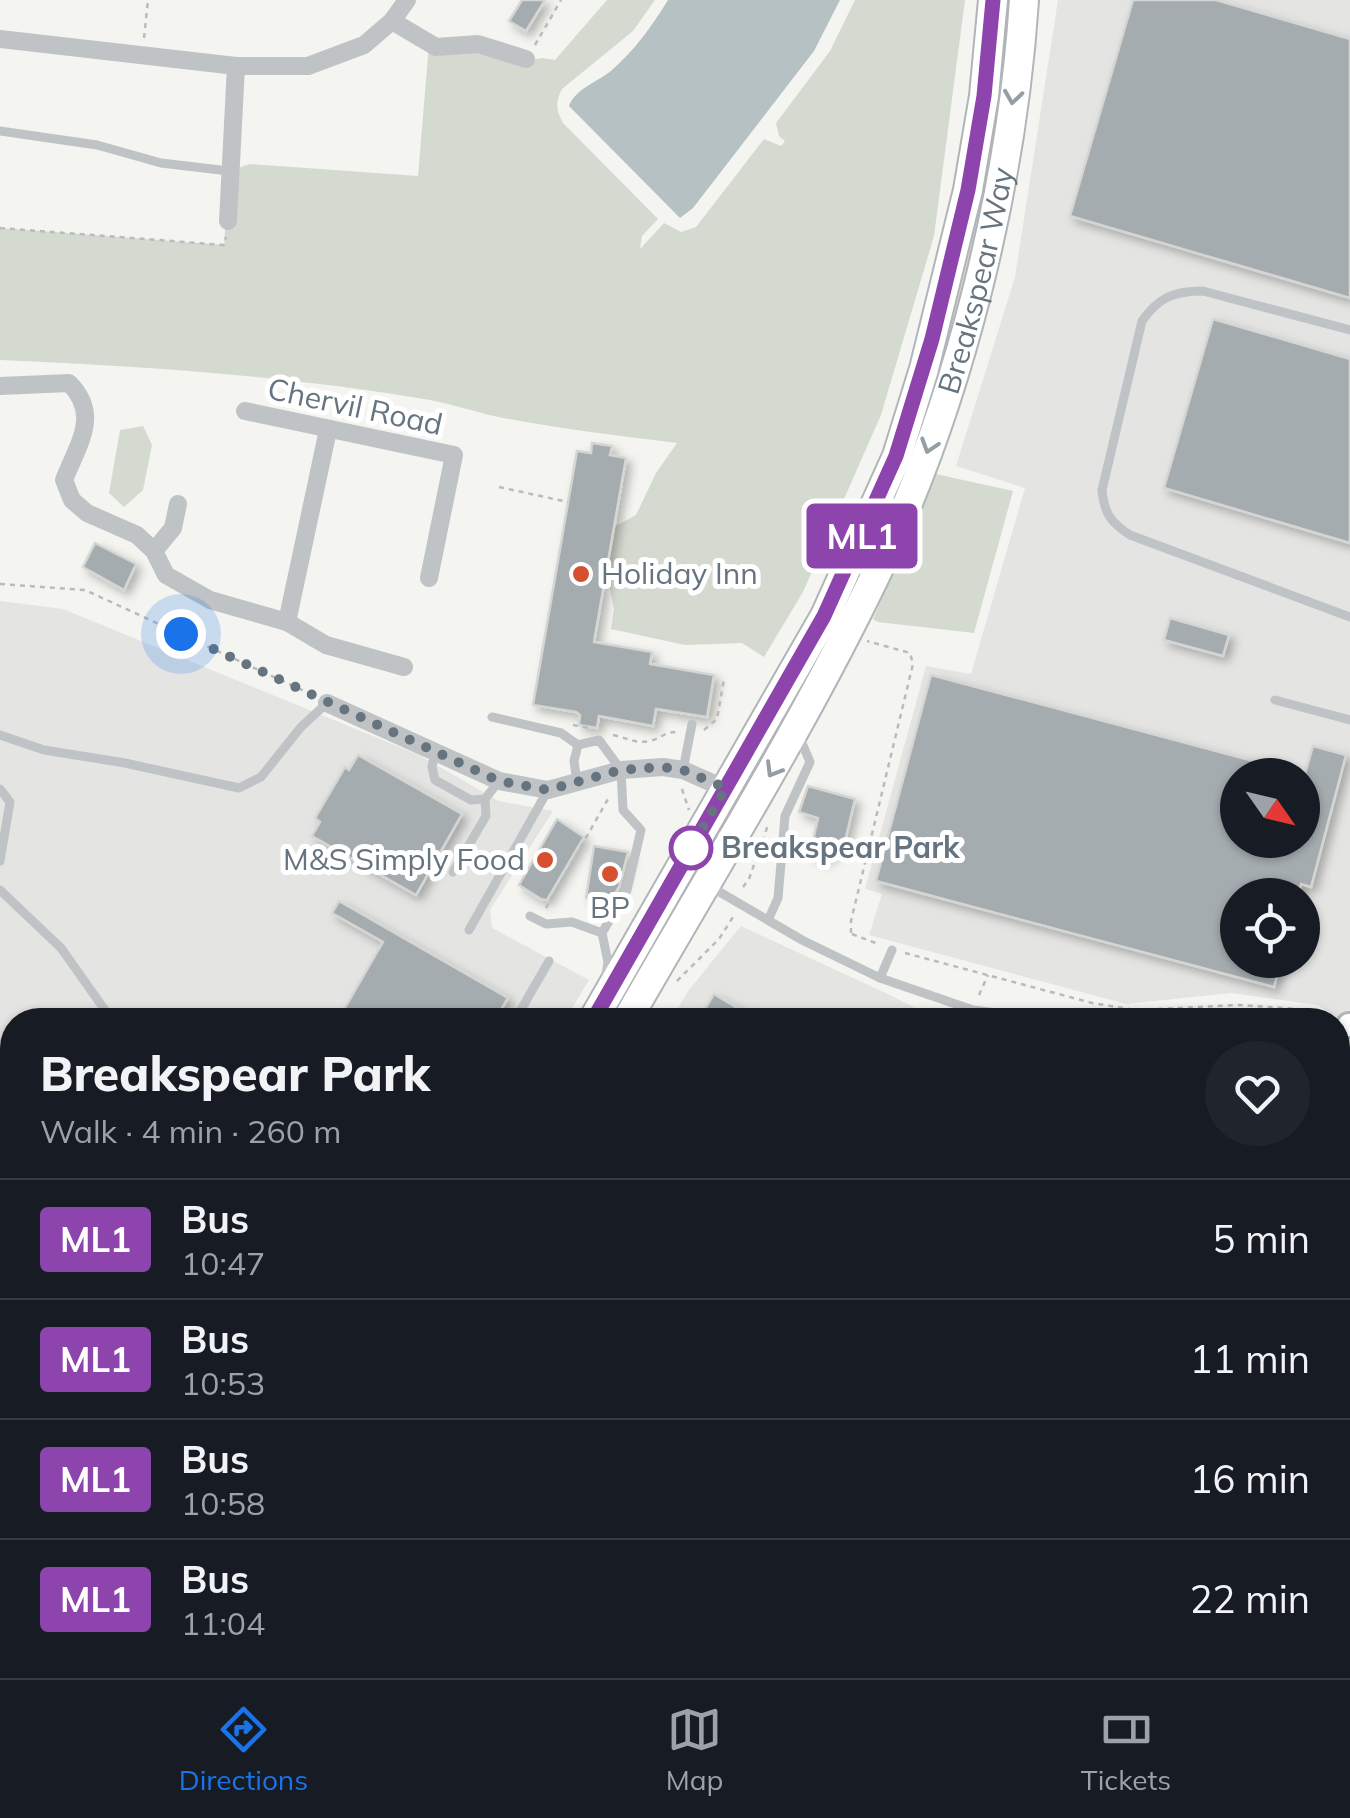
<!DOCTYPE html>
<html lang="en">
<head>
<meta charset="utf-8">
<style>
  body { margin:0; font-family:Mulish,sans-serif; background:#20242c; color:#f1f3f6; height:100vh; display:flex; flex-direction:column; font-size:38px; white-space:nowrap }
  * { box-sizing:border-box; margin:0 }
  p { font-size:32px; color:#9ea1a6 }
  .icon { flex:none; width:55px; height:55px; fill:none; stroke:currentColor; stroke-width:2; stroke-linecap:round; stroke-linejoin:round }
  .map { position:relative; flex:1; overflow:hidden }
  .panel { position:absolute; left:0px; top:1008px; width:1350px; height:672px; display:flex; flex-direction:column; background:#171b24; border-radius:40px 40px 0 0; box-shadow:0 2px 8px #0004 }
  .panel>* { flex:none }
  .badge { padding:0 20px; border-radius:8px; font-size:35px; line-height:65px }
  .needle { width:65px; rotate:124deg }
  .tools { position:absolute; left:1220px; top:758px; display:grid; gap:20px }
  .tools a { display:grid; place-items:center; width:100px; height:100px; border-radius:50%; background:#171b24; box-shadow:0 2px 8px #0004; font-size:50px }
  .you { position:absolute; width:50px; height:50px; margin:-25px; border:8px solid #fff; border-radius:50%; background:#1a73e8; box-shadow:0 0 0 15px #1a73e833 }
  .map>.badge { position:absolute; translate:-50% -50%; box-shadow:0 0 0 5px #fff }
  .round { display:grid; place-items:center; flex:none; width:105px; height:105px; border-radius:52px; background:#20242c }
  .overview { display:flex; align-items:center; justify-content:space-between; height:170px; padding:0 40px }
  h1 { font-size:48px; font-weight:800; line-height:75px }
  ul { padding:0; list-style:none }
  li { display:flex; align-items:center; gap:30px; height:120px; padding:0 40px; border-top:2px solid #363941 }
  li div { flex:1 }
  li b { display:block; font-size:38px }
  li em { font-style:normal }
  li .badge { min-width:110px; font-weight:700; text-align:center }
  .tabs { display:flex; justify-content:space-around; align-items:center; height:140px; border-top:2px solid #363941; background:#171b24; font-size:28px; color:#9ea1a6 }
  .tabs a { display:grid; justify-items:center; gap:5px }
  .tabs .current { color:#1a73e8 }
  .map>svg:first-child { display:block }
</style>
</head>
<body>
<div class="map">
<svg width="1350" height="1678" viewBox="0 0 1350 1678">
  <defs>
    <filter id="shadow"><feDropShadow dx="5" dy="5" stdDeviation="5" flood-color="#0004"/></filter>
  </defs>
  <rect width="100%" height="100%" fill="#f4f4f0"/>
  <g fill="#e4e5e3" fill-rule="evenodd">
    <path d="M1058,0H1350V1025L1317,1005L1231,993L1126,1004L869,935L882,894L865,889L926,666L971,674L1025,488L956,466L1015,277ZM1238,775H1302V840H1238ZM1238,895H1302V960H1238Z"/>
    <polygon points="0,601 63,609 419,755 499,801 553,811 490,910 492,928 589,980 565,1020 12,1020 12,1116 0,1104"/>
    <polygon points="741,926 890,995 938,1020 671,1020 688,991"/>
    <polygon points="606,1668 921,1668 936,1678 618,1678"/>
  </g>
  <g fill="#d5dad1">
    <path d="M607,0H655L633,31L562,89C555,103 556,109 563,123L658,219L642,236L640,249L664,223L681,232L696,227L764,139L781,146L785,141L779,136L776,123L830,51L855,0H965L934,236L881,415L803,592L764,657L742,643L685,645L611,629L614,609L606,569L612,528L636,515L656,473L677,443C614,435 551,428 489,415C470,410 450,404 430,400C289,376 143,366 0,360V228L224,245L229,171L250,164L418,176L429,44L532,60L542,58L555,60Z"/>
    <path d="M1002,0H1015C995,196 950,389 868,569C834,644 785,722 746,795L737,789L865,550Z"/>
    <polygon points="143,426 152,445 143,490 124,507 109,493 120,430"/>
    <polygon points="936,474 1013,491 974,633 878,622 873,619"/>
    <polygon points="1338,1081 1350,1082 1350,1493 1338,1515"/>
    <polygon points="0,1148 12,1164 12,1500 0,1495"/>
    <polygon points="1250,1668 1244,1678 936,1678 920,1669"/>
  </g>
  <path fill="#b6c1c4" d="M668,0H840L814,51L693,208L680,218L569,106C576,88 598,82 612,70C635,50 652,26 668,0Z"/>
  <g fill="#a4acb0" stroke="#d5d5d3" stroke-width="2.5" filter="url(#shadow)">
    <polygon points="522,0 545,0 526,31 509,21"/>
    <polygon points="1133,0 1216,0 1350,39 1350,298 1070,216"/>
    <polygon points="1213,319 1350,359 1350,543 1164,488"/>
    <polygon points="592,443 612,446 610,455 626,458 594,642 652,652 650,664 714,675 707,717 656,709 653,726 599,716 597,728 579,725 580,715 576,712 533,705 577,451 591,453"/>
    <polygon points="95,543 136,564 124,590 83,567"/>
    <polygon points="1170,618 1229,635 1223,656 1164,640"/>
    <polygon points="931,675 1291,771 1290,775 1238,775 1238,840 1302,840 1302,774 1305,774 1313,746 1346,755 1311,887 1301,884 1298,895 1238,895 1238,960 1281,960 1274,987 876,881"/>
    <polygon points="358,755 462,814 416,895 312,836 320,822 315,818 345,767 349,770"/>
    <polygon points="808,786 855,799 846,837 825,859 810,854 818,818 799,812"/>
    <polygon points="557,819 584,837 547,900 541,899 519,885"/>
    <polygon points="594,846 628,852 619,887 610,902 586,898"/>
    <polygon points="339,901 508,998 495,1020 338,1020 383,942 332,913"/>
    <polygon points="714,994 757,1020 699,1020"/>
  </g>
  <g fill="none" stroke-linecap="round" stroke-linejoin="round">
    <defs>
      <g id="secondary">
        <polyline points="1349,1025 1350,1025"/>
        <polyline points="0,1128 12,1140"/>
        <polyline points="513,1668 526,1678"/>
      </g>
      <g id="primary">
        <polyline points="593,1020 825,616 897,456 924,369 968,190 984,96 993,0"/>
        <path id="s1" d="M627,1020C712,871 804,725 878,570C959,402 1012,186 1024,0"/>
      </g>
      <g id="highway">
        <polyline points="211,1678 217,1668"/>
        <polyline points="247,1678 253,1668"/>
      </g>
    </defs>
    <use href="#secondary" stroke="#b0b5b8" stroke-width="28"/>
    <use href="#primary" stroke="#b1b5b8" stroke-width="32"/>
    <use href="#highway" stroke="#b0b4b6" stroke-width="35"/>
    <g stroke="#b9bbbd" stroke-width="2.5" stroke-dasharray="5 5" stroke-linecap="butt">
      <polyline points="144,38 148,0"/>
      <polyline points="535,45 561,0"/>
      <polyline points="0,228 224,245 226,237"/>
      <polyline points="499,487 568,502"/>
      <polyline points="0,584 85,590 313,695"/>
      <polyline points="573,725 590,728"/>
      <polyline points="704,730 717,719 724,679"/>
      <path d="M613,735C626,738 637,744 650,741C662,738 664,732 677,732"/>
      <polyline points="682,789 689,810"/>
      <polyline points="743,887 749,879 768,825"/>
      <polyline points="546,908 608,799"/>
      <polyline points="851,933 851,921 913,664 910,653 867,641"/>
      <polyline points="852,934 878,944"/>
      <polyline points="905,953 1092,1003 1135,1010 1239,1005 1298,1009 1298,1020"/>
      <polyline points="677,981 719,939 733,917"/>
      <polyline points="979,995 988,975"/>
      <polyline points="606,1678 612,1668"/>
    </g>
    <g stroke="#bfc3c6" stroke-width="9">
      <polyline points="0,131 97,145 161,163 229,171"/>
      <path d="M1350,330L1203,291C1174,291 1159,297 1142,321L1102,490C1104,513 1111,523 1130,535L1350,617"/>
      <polyline points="1275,700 1350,720"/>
      <polyline points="492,717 561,733 578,745"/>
      <polyline points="0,735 44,750 125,763 239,788 261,777 301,727 327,703"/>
      <polyline points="435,752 432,767 435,780 471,800 485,799 499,781"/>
      <polyline points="683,770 692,724"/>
      <polyline points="577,782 574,761 578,745 599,740 621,770 623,810 641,830 627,890 602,933 608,962 606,975"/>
      <polyline points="0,789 10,802 0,861"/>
      <polyline points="453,872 486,816 485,799"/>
      <polyline points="711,887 802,940 880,978 973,1010 1050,1020"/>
      <polyline points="0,890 61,948 112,1020"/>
      <polyline points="530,916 546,924 572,922 602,933"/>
      <polyline points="769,918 778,898 785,816 810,762 799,736"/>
      <polyline points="469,930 548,790"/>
      <polyline points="880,978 892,950"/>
      <polyline points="515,1020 549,961"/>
      <polyline points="1338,1203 1350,1184"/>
      <polyline points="1338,1603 1350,1579"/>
      <polyline points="902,1668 903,1678"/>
      <polyline points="1065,1678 1071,1668"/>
      <polyline points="1297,1678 1303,1668"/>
    </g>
    <g stroke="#bfc3c6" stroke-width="18">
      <polyline points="392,21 436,47 478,44 526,59"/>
      <polyline points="0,39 236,66 308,66 364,45 392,21 407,0"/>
      <polyline points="228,221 236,66"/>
      <path d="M0,386L69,383C101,415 78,444 64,480L72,500L87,513L137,535L154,551L166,575L210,600L287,622L326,645L404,667"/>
      <polyline points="245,411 454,455 429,578"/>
      <polyline points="154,551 173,528 178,504"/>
      <polyline points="287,622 328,430"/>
      <polyline points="327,703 499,781 548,790 621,770 663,767 683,770 726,789"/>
    </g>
    <use href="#secondary" stroke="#fff" stroke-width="22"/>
    <use href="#primary" stroke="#fff" stroke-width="28"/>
    <use href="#highway" stroke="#fff" stroke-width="30"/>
  </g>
  <defs><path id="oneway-chevron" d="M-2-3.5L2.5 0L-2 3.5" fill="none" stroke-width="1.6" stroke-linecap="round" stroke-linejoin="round" transform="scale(2.5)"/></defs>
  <g stroke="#939ea5">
    <use href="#oneway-chevron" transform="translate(1013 97) rotate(98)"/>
    <use href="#oneway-chevron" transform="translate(929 446) rotate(108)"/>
    <use href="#oneway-chevron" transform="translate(773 770) rotate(121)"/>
  </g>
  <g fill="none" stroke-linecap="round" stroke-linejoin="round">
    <defs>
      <polyline id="line" points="593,1020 824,616 896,456 932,339 968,190 984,96 993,0"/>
    </defs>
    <use href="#line" stroke="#fff" stroke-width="22"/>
    <use href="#line" stroke="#8e44ad" stroke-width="15"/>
    <polyline stroke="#65747f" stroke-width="10" stroke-dasharray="0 18" points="181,634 499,781 548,790 621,770 662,767 683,770 726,788 691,848"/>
  </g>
  <g fill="#d64f2e" stroke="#fff" stroke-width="4">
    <circle cx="581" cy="574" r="10"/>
    <circle cx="545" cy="860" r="10"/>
    <circle cx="610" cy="874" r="10"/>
  </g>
  <circle fill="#fff" stroke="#8e44ad" stroke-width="5" cx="691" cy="848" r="20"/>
  <g text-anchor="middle" stroke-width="10" stroke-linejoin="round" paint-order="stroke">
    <g font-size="30" fill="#65747f" stroke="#fff">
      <text dy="10" stroke="none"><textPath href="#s1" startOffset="822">Breakspear Way</textPath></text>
      <text transform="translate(355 407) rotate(12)" y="10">Chervil Road</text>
    </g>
    <g font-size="30" fill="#65747f" stroke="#fff" text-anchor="start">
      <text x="601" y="584">Holiday Inn</text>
      <text x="525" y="870" text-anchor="end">M&amp;S Simply Food</text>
      <text x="610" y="918" text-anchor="middle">BP</text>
    </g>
    <g font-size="30" font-weight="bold" fill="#65747f" stroke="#fff" text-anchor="start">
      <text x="721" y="858">Breakspear Park</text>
    </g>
  </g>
</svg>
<div class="tools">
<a><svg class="needle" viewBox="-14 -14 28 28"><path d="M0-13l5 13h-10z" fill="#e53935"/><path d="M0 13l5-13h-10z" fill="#9ea1a6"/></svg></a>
<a><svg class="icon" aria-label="locate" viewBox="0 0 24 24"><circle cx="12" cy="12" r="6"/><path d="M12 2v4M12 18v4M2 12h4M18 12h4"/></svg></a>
</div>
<div class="you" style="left:181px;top:634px"></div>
<b class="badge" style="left:862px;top:536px;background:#8e44ad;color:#fff">ML1</b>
<section class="panel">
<div class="overview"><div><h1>Breakspear Park</h1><p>Walk · 4 min · 260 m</p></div><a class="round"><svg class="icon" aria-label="heart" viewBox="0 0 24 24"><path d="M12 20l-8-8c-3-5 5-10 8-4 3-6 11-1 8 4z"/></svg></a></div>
<ul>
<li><span class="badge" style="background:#8e44ad;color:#fff">ML1</span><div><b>Bus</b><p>10:47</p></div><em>5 min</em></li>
<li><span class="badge" style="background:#8e44ad;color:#fff">ML1</span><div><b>Bus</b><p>10:53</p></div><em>11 min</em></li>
<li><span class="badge" style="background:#8e44ad;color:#fff">ML1</span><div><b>Bus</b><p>10:58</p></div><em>16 min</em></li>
<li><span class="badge" style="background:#8e44ad;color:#fff">ML1</span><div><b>Bus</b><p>11:04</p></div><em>22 min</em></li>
</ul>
</section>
</div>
<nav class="tabs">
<a class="current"><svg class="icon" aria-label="directions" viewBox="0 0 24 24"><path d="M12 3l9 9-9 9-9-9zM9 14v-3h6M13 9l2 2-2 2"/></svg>Directions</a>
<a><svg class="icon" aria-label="map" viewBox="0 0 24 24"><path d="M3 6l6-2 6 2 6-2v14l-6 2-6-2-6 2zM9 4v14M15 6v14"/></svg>Map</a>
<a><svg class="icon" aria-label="tickets" viewBox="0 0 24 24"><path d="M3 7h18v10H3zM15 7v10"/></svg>Tickets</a>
</nav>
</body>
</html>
